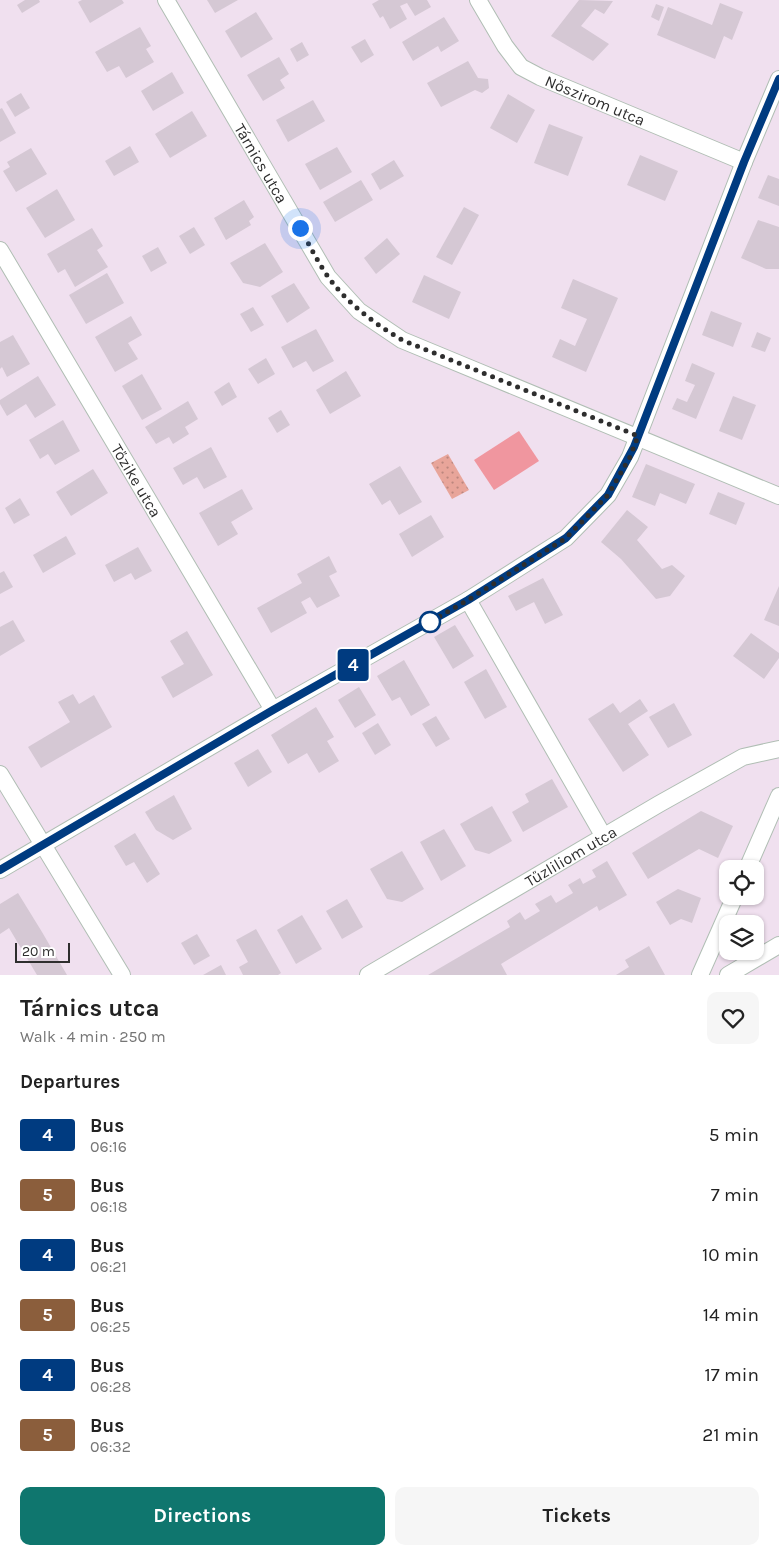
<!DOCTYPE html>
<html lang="en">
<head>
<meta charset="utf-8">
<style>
  body { margin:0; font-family:Karla,sans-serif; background:#f6f6f6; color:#222; height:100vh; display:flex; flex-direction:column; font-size:19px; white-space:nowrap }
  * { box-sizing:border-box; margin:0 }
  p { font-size:16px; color:#767676 }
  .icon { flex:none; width:28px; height:28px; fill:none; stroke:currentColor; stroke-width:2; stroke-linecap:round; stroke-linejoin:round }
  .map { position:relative; height:975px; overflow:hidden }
  .drawer { display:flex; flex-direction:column; background:#fff; flex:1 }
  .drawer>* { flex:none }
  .badge { padding:0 10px; border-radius:4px; font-size:18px; line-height:32px }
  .fabs { position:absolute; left:719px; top:860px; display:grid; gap:10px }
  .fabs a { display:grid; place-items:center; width:45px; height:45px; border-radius:10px; background:#fff; box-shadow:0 1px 4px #0004; font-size:25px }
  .scale { position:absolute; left:15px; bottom:12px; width:55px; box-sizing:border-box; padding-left:5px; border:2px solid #2e2e2e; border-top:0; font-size:14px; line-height:18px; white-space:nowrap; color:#2e2e2e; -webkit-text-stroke:4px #fff; paint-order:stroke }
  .you { position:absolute; width:25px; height:25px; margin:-12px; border:4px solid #fff; border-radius:50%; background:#1a73e8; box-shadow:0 0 0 8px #1a73e833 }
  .map>.badge { position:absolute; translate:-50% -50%; box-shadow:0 0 0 2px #fff }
  h2 { padding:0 20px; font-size:19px; line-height:45px }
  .round { display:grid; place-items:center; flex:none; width:52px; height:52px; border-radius:10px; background:#f6f6f6 }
  .summary { display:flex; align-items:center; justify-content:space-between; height:85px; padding:0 20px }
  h1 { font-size:24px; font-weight:700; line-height:38px }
  .action { display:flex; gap:10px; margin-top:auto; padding:10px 20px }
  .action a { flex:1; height:58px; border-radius:10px; background:#0f766e; color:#fff; font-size:20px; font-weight:700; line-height:58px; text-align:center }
  .action a+a { background:#f6f6f6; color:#222 }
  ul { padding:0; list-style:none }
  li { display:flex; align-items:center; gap:15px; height:60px; padding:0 20px }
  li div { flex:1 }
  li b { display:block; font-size:19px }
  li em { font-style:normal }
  li .badge { min-width:55px; font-weight:700; text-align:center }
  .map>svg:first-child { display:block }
</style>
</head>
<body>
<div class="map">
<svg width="779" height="975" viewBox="0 0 779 975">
  <defs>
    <pattern id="park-dots" width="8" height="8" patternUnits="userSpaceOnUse" patternTransform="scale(1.25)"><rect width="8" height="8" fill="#e8a59a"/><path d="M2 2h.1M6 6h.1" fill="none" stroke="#bc877e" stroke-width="1.8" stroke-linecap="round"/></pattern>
  </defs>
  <rect width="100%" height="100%" fill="#f0e0ef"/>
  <polygon fill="url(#park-dots)" points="448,454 469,490 452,499 431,463"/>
  <polygon fill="#f0969f" points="519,431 539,461 494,490 474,460"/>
  <g fill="#d5c8d4">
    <polygon points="25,0 39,0 40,2 22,13 17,5"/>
    <polygon points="82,0 122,0 124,3 90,23 78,2"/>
    <polygon points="207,0 238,0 215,13"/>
    <polygon points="379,0 427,0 431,7 415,16 407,3 400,6 407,19 390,29 383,16 380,18 372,4"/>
    <polygon points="579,0 613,1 604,14 595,9 581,26 609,44 593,61 551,36"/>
    <polygon points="720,3 743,12 732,40 724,36 715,59 657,35 668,7 712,25"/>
    <polygon points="656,4 664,7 659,21 651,17"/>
    <polygon points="256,12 273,39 241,58 225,31"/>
    <polygon points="444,17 459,41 441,52 438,46 413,61 402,42"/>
    <polygon points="140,27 151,46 146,49 154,62 126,78 119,66 107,72 95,52"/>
    <polygon points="365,39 374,55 361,63 351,47"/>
    <polygon points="302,42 309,55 297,62 290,49"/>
    <polygon points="279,57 289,74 280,80 285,88 263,101 247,75"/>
    <polygon points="468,61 478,78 488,79 489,88 482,93 475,90 441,107 427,83"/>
    <polygon points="172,72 184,93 153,111 141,91"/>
    <polygon points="21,93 30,108 15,117 6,102"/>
    <polygon points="508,94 535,110 517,143 490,128"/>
    <polygon points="313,100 325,121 288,142 276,120"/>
    <polygon points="2,108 16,133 0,142 0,109"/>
    <polygon points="192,111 207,136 170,158 155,134"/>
    <polygon points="549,124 583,137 568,176 534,163"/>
    <polygon points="130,146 139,162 114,176 105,161"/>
    <polygon points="337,147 352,172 320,190 305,164"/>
    <polygon points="31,148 47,174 16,192 3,171 10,167 7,162"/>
    <polygon points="640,155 678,171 665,201 627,185"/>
    <polygon points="394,160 404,176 380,190 371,174"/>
    <polygon points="768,175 779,179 779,206 758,198"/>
    <polygon points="361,180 373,200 335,222 323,202"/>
    <polygon points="57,189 75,220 45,238 26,208"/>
    <polygon points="244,200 254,217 249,221 251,225 226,240 214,218"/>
    <polygon points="464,207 479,215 452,265 436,257"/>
    <polygon points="758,220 779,227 779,269 766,269 741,258"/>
    <polygon points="194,227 205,245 190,254 179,236"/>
    <polygon points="92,228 103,246 97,250 108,267 75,287 65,269 58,273 47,254"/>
    <polygon points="387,238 400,254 376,274 364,258"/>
    <polygon points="265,243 283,272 260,287 243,283 230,263"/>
    <polygon points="158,247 167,263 151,272 142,256"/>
    <polygon points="107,273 124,303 86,324 69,295"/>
    <polygon points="424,275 461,292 449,319 412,302"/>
    <polygon points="573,279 618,298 586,372 552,357 560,339 575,346 587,319 561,308"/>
    <polygon points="294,283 310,308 287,323 271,296"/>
    <polygon points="253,307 264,325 251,332 240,314"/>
    <polygon points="711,311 742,323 733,347 702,335"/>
    <polygon points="131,316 142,335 128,343 138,359 115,372 95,337"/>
    <polygon points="316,329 334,361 313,372 306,361 293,368 281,347"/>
    <polygon points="757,332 771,338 765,352 751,347"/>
    <polygon points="13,335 30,364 7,377 2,367 0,369 0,342"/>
    <polygon points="266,358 275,374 258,384 248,369"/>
    <polygon points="692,363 715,373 696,419 672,409 677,398 687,402 695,385 685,381"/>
    <polygon points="346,371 361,396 330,414 316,390"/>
    <polygon points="142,374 162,409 142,420 122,386"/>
    <polygon points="38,376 56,405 35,418 26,404 7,416 0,404 0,400"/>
    <polygon points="229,382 237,397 222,406 214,392"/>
    <polygon points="733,396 756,405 742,440 719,431"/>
    <polygon points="188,401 198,419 185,427 189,434 173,444 169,437 156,444 145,427"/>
    <polygon points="281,410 290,425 277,433 268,418"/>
    <polygon points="63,420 80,451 55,465 48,454 40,459 29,440"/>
    <polygon points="211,447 227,477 204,489 197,477 183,485 173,468"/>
    <polygon points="646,464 695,484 686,504 660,493 655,506 632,497"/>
    <polygon points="400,466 422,502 399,515 390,500 382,505 369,484"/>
    <polygon points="93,469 108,493 71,516 56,492"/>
    <polygon points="242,489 253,509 231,522 238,534 218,546 199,513"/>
    <polygon points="718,492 745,503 736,525 709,514"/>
    <polygon points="20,498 30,515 14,524 5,508"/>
    <polygon points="627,510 648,527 637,540 662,569 672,565 685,576 670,596 656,599 621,559 601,542"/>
    <polygon points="431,515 444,537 412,557 399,534"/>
    <polygon points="66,536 76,554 43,573 33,555"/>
    <polygon points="138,547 152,571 135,580 131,573 114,582 105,565"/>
    <polygon points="329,556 337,572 329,576 340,596 317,608 310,597 301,602 307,613 271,633 257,608 302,583 297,574"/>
    <polygon points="4,571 13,587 0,594 0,573"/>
    <polygon points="543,578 563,615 545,624 534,602 516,611 508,596"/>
    <polygon points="779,586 779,626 764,620"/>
    <polygon points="13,620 25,641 0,656 0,627"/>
    <polygon points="455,625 474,656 453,669 434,637"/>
    <polygon points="187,631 213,675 173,698 161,677 184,664 170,641"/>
    <polygon points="751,633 779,653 779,658 764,679 733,656"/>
    <polygon points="404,660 430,705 411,716 400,697 392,701 377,676"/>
    <polygon points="486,669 507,707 485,719 464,682"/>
    <polygon points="359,687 376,715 355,728 338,700"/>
    <polygon points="73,694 79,704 94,695 112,727 41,768 28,747 70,722 58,702"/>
    <polygon points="640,699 648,711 628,724 649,755 623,772 588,719 613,703 620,713"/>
    <polygon points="674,703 692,735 668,748 649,717"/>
    <polygon points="316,707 334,737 327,741 339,761 319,773 307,753 288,764 271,735"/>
    <polygon points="436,716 450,739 436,747 422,724"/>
    <polygon points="378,723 391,745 375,755 362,733"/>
    <polygon points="258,749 272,772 248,787 234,763"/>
    <polygon points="552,779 568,807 523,832 512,812 529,802 525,794"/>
    <polygon points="174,795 192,829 173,840 156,830 145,812"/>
    <polygon points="492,806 512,841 489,854 475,850 460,824"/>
    <polygon points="701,811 733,826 718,858 699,849 648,879 632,853"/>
    <polygon points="444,829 466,866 441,881 420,842"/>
    <polygon points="135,833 160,874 147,883 134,862 126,866 114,846"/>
    <polygon points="402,851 424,889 402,902 387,899 370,869"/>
    <polygon points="607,861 627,895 599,911 597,906 501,964 507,975 428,975 510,927 507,921 520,912 525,920 540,911 535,904 551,895 556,903 573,893 568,885 580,878 583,884 596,877 592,870"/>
    <polygon points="678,889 701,898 692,923 681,919 670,925 656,902"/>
    <polygon points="18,893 42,932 67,975 37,975 9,928 0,934 0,904"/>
    <polygon points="347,899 363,927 342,939 326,911"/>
    <polygon points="302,915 322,949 296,964 277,930"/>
    <polygon points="256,929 281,973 278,975 243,975 239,967 248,962 236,940"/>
    <polygon points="197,934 210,956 194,965 181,943"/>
    <polygon points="649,946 665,975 616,975 629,967 625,960"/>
    <polygon points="221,965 226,975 203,975"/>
  </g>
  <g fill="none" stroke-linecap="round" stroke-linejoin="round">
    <defs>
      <g id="minor">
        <path id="s1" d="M166,0L328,277L359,311L402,340L779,496"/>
        <path id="s2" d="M478,0L505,46L521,67L540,77L744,162"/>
        <path id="s3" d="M0,250L273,710"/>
        <polyline points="468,600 604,837"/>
        <polyline points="0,774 122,975"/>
        <polyline points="747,869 779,796"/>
        <polyline points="0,870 273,710 468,600 566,538 608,495 630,457 744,162 779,79"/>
        <path id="s4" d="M368,975L659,804L743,757L779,749"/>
        <polyline points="700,975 735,896"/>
        <polyline points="728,975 779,945"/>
      </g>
    </defs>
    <use href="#minor" stroke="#b0beb4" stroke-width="18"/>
    <use href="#minor" stroke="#fff" stroke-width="16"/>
  </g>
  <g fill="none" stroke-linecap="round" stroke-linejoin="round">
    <defs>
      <polyline id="line" points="0,870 273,710 468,600 566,538 608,495 634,447 744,162 779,79"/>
    </defs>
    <use href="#line" stroke="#fff" stroke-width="11"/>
    <use href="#line" stroke="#003b80" stroke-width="8"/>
    <path stroke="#2e2e2e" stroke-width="5" stroke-dasharray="0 9" d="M300,228C309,244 318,263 329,278C349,305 374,323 402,340L638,436L630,457L608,495L566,538L468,600L430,622"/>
  </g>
  <circle fill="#fff" stroke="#003b80" stroke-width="2.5" cx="430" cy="622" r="10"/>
  <g text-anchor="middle" stroke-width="4" stroke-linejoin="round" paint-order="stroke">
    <g font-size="16" fill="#2e2e2e" stroke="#fff">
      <text dy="6" stroke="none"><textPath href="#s2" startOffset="161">Nőszirom utca</textPath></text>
      <text dy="6" stroke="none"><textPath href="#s1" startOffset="189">Tárnics utca</textPath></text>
      <text dy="6" stroke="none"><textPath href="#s3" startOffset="268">Tőzike utca</textPath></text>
      <text dy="6" stroke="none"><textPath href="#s4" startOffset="235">Tűzliliom utca</textPath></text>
    </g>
  </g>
</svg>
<div class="fabs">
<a><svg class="icon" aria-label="locate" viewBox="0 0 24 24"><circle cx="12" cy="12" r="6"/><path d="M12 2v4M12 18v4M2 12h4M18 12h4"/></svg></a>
<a><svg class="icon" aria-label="layers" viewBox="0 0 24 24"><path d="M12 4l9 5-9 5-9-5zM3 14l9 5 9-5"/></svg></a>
</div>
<div class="scale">20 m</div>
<div class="you" style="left:300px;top:228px"></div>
<b class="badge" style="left:353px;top:665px;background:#003b80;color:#fff">4</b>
</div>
<section class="drawer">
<div class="summary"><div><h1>Tárnics utca</h1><p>Walk · 4 min · 250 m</p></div><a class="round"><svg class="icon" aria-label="heart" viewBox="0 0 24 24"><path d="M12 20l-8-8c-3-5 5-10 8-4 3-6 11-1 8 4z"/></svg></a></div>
<h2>Departures</h2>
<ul>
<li><span class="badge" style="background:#003b80;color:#fff">4</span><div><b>Bus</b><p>06:16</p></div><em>5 min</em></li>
<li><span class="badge" style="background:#8b5e3c;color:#fff">5</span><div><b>Bus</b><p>06:18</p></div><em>7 min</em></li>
<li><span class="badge" style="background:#003b80;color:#fff">4</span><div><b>Bus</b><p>06:21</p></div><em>10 min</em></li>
<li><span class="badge" style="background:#8b5e3c;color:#fff">5</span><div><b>Bus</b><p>06:25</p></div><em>14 min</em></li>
<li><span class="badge" style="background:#003b80;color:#fff">4</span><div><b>Bus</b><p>06:28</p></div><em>17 min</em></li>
<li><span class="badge" style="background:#8b5e3c;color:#fff">5</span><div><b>Bus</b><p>06:32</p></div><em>21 min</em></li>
</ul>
<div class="action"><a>Directions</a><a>Tickets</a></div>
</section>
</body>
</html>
